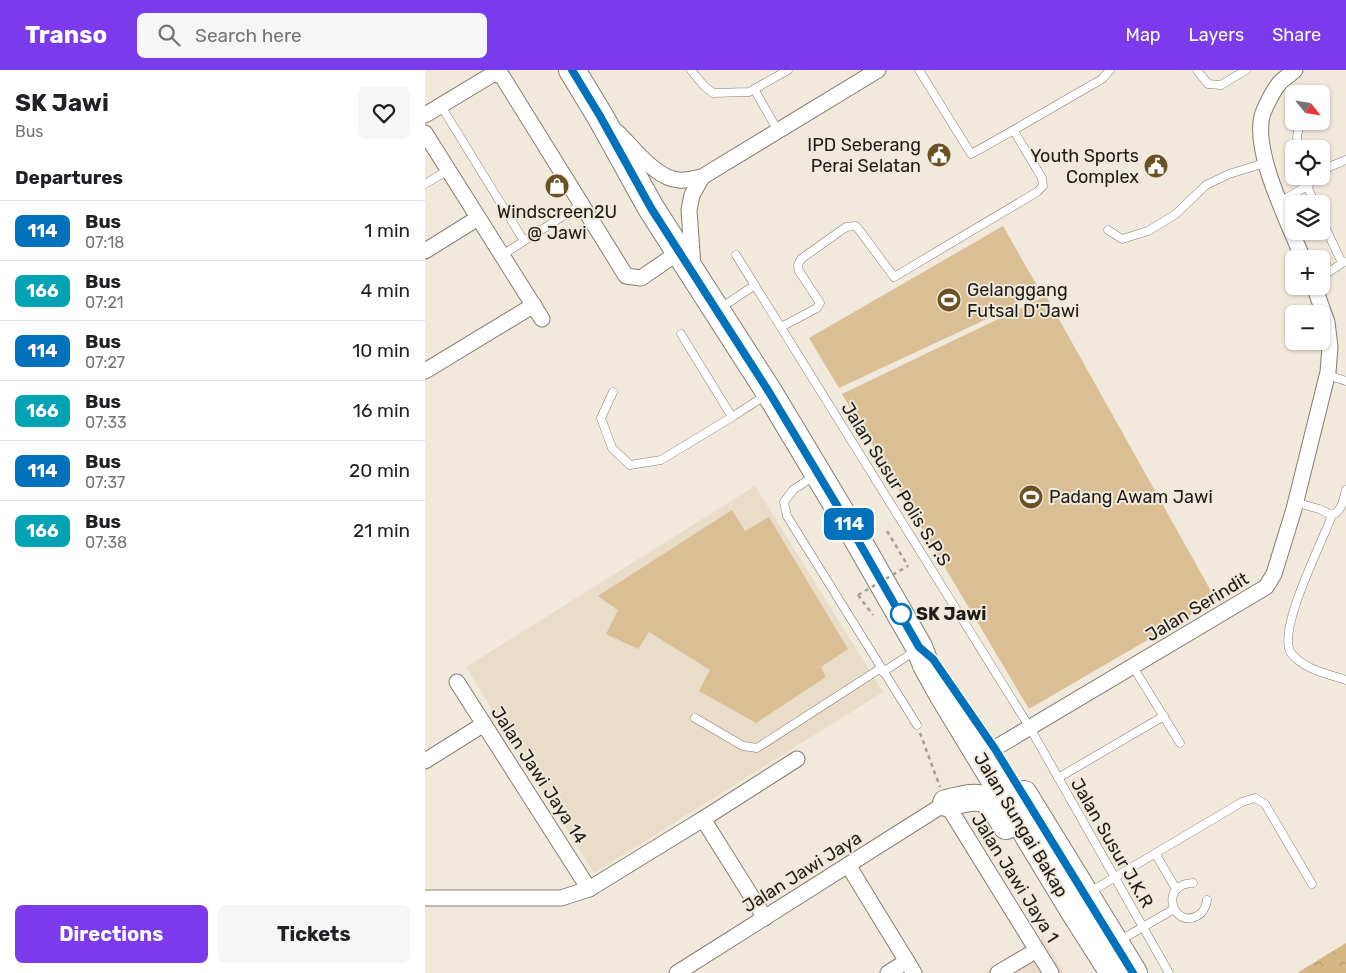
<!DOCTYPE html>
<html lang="en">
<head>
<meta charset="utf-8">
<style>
  body { margin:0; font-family:Rubik,sans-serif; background:#f6f6f6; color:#202124; height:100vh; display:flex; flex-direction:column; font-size:19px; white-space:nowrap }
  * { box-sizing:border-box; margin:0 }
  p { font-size:16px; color:#757577 }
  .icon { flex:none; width:28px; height:28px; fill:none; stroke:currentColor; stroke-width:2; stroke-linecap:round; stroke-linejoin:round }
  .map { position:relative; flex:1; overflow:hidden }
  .side { display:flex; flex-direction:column; background:#fff; width:425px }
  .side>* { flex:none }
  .badge { padding:0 10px; border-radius:8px; font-size:18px; line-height:32px }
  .needle { width:32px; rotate:120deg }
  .tools { position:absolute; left:860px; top:15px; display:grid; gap:10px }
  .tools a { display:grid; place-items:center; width:45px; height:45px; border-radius:8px; background:#fff; box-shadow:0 1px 4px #0004; font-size:25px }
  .map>.badge { position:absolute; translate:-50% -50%; box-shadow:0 0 0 2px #fff }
  h2 { padding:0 15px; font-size:19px; line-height:45px }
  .round { display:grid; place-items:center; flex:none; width:52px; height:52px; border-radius:8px; background:#f6f6f6 }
  .summary { display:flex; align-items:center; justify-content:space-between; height:85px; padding:0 15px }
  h1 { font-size:24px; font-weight:700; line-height:38px }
  .action { display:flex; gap:10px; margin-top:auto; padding:10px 15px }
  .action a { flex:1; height:58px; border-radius:8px; background:#7c3aed; color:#fff; font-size:20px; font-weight:700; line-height:58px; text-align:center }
  .action a+a { background:#f6f6f6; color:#202124 }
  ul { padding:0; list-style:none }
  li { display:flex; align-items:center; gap:15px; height:60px; padding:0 15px; border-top:1px solid #e0e0e0 }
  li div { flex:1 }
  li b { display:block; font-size:19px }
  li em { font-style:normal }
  li .badge { min-width:55px; font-weight:700; text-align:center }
  header { display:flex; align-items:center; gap:30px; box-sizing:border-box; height:70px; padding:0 25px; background:#7c3aed; color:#fff }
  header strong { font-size:24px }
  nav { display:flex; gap:28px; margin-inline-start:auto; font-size:18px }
  .search { width:350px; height:45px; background:#f6f6f6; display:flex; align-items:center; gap:12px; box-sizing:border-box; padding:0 18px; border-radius:8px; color:#757577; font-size:19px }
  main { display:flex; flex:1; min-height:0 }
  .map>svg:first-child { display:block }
</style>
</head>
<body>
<header>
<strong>Transo</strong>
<div class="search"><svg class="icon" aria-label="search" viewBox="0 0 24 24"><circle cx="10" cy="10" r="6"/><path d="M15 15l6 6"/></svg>Search here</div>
<nav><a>Map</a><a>Layers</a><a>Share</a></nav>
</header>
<main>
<section class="side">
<div class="summary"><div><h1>SK Jawi</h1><p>Bus</p></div><a class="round"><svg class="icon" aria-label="heart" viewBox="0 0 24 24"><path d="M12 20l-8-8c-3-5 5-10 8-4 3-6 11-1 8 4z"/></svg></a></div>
<h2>Departures</h2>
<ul>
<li><span class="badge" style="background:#0072bc;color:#fff">114</span><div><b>Bus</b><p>07:18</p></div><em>1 min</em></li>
<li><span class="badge" style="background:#00a3b4;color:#fff">166</span><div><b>Bus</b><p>07:21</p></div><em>4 min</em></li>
<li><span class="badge" style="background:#0072bc;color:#fff">114</span><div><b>Bus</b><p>07:27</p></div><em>10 min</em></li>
<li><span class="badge" style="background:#00a3b4;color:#fff">166</span><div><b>Bus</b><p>07:33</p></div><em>16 min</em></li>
<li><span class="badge" style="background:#0072bc;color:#fff">114</span><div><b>Bus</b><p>07:37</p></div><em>20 min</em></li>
<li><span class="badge" style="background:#00a3b4;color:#fff">166</span><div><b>Bus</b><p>07:38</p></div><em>21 min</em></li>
</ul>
<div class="action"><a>Directions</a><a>Tickets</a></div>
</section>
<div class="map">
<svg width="921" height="903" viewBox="0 0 921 903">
  <defs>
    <pattern id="forest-crowns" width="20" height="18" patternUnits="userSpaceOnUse" patternTransform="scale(1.25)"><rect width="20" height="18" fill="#d6b683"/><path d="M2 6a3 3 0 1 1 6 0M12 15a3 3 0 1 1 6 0" fill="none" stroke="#b79c70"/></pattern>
  </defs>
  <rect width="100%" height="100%" fill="#f1e9db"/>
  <g fill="#e9dcc8">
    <polygon points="330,416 458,622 169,803 41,597"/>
    <polygon points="618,868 639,903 559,903"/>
  </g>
  <polygon fill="url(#forest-crowns)" points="921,873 921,903 872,903"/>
  <g fill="#dabf94">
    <polygon points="578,156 615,221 581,240 414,318 384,268"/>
    <polygon points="621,226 791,530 604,639 417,324"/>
    <polygon points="307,440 320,461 344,447 423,579 396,597 401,607 331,653 274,621 285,600 224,562 213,579 181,564 193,540 173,526"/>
  </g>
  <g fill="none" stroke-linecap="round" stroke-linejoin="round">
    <defs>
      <g id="lane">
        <polyline points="266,0 279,16 288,23 324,22 363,0"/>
        <path d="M494,0L546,84C590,60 633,34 677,9L685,0"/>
        <polyline points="772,0 783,14 796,15 821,0"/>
        <polyline points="329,19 353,61"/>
        <polyline points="890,24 892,22"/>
        <polyline points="16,36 99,171 157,134"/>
        <polyline points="874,79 872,67 875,51"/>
        <polyline points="896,104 904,97 921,90"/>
        <polyline points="879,106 882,116 890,134"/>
        <polyline points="0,114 23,100"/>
        <polyline points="855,132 882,116 893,106"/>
        <polyline points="896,148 917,193"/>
        <polyline points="683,160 697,169 723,161 751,144 781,115 804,104 840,93"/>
        <polyline points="77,185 99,171"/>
        <polyline points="311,185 605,658 744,903"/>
        <polyline points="896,207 919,192"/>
        <polyline points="294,239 330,215"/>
        <polyline points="356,257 392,238 395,233 374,201 373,195 376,189 421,157 431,156 435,161 469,207 612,122 618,116 617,108 589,61"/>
        <polyline points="256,264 307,347"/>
        <polyline points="902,305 921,311"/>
        <polyline points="188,322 176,348 187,378 205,395 236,390 307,347 341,325"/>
        <polyline points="389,406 368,420 359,432 362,446 492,655"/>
        <path d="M921,420C918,430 918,440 907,445C898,471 851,561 866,583C878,599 903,604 921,610"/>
        <polyline points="870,432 894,439 907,445"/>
        <polyline points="708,597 755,673"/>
        <polyline points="458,602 490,581"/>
        <polyline points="270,648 318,676 332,678 456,598"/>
        <polyline points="633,708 739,646"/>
        <polyline points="730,783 751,819"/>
        <path d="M768,813C733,814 748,859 772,846C779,842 781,837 782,830"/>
        <polyline points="665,822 817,732 830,728 840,734 887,814"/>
        <polyline points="694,871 749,839"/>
      </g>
      <g id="street">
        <path d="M870,0C865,5 857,9 853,15C848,21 839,39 837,46C828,84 864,153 878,189"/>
        <polyline points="0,45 68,4 77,6 201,206 216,208 254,182"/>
        <path d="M192,62C208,77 231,109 254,110C261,111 270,108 277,107L453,0"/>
        <polyline points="0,63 117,249"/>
        <polyline points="0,181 53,148"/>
        <polyline points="268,197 264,140 267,125 277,107"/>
        <polyline points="0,301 109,235"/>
        <polyline points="32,612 164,819"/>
        <polyline points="555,687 841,517 849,504 869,439 903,302 905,277 902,252 889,216"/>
        <polyline points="0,691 59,654"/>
        <polyline points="278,749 372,689"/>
        <polyline points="423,795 489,903"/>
        <polyline points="0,828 136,828 164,819 278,749 340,848"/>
        <polyline points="252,903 521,733 626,903"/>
        <polyline points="463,903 482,891"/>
        <polyline points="573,903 612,880"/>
      </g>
      <g id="highway">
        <polyline points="147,0 175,46 226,138 344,322 431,467 494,577 501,595 517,624 648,840 688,903"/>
        <polyline points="599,724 709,903"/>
        <path d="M521,733C558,724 561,723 581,756"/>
      </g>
    </defs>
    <use href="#lane" stroke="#847d71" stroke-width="9"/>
    <use href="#street" stroke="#847d71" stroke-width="17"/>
    <use href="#highway" stroke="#847d71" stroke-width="28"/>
    <g stroke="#a39d93" stroke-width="2.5" stroke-dasharray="4 4" stroke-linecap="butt">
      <polyline points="462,461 483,496"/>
      <polyline points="433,525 448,545"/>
      <polyline points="495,663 515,717"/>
    </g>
    <use href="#lane" stroke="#fff" stroke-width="8"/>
    <use href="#street" stroke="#fff" stroke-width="15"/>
    <use href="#highway" stroke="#fff" stroke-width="26"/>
    <polyline stroke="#a39d93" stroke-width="2.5" stroke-dasharray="4 4" stroke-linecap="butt" points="433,525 483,496"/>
  </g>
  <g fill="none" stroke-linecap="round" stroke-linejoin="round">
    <defs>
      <polyline id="line" points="147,0 175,46 226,138 344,322 431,467 494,577 508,589 570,679 708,903"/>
    </defs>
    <use href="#line" stroke="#fff" stroke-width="11"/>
    <use href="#line" stroke="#0072bc" stroke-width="8"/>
  </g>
  <defs>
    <symbol id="civic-disc" viewBox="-11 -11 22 22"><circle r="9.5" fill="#6b5123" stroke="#f1e9db"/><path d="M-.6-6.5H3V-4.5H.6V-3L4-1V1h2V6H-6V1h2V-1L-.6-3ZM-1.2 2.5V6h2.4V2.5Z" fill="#fff"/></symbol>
    <symbol id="shop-disc" viewBox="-11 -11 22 22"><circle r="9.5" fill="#6b5123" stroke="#f1e9db"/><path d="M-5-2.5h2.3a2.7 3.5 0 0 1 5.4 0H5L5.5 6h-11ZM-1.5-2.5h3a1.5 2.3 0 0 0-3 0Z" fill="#fff"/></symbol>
    <symbol id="stadium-disc" viewBox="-11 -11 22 22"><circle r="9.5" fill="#6b5123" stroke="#f1e9db"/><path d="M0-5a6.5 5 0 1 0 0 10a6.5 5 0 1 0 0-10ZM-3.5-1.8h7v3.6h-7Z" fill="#fff"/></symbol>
  </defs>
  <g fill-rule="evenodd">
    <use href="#civic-disc" x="500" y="71" width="28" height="28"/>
    <use href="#civic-disc" x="717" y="82" width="28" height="28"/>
    <use href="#shop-disc" x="118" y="102" width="28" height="28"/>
    <use href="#stadium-disc" x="510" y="216" width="28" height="28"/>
    <use href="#stadium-disc" x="592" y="413" width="28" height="28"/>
  </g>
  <circle fill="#fff" stroke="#0072bc" stroke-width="2.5" cx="476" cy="544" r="10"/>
  <g text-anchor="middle" stroke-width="4" stroke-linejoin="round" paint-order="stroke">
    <g font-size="18" fill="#1f1c17" stroke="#f1e9db" text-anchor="end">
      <text x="496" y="81">IPD Seberang<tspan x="496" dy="21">Perai Selatan</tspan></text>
      <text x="714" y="92">Youth Sports<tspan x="714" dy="21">Complex</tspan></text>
      <text x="132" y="148" text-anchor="middle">Windscreen2U<tspan x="132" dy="21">@ Jawi</tspan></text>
      <text x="542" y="226" text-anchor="start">Gelanggang<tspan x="542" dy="21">Futsal D'Jawi</tspan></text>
      <text x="624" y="433" text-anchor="start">Padang Awam Jawi</text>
    </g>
    <g font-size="18" fill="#1f1c17" stroke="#f1e9db">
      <text transform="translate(471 414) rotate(58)" y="6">Jalan Susur Polis S.P.S</text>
      <text transform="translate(772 537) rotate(-31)" y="6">Jalan Serindit</text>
      <text transform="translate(114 705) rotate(57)" y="6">Jalan Jawi Jaya 14</text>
      <text transform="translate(596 755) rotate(59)" y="6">Jalan Sungai Bakap</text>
      <text transform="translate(687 773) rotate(60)" y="6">Jalan Susur J.K.R</text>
      <text transform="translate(377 802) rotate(-32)" y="6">Jalan Jawi Jaya</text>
      <text transform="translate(590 808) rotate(58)" y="6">Jalan Jawi Jaya 1</text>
    </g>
    <g font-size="18" font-weight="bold" fill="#1f1c17" stroke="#f1e9db" text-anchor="start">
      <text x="491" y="550">SK Jawi</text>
    </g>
  </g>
</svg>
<div class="tools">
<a><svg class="needle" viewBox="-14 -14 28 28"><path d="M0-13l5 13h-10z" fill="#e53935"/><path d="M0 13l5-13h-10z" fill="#757577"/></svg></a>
<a><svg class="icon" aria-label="locate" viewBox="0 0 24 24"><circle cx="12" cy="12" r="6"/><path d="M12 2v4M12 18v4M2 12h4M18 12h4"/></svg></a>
<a><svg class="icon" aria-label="layers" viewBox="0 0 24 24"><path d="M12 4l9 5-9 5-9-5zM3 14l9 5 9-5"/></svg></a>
<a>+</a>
<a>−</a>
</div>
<b class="badge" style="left:424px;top:454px;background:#0072bc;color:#fff">114</b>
</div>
</main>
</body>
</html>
